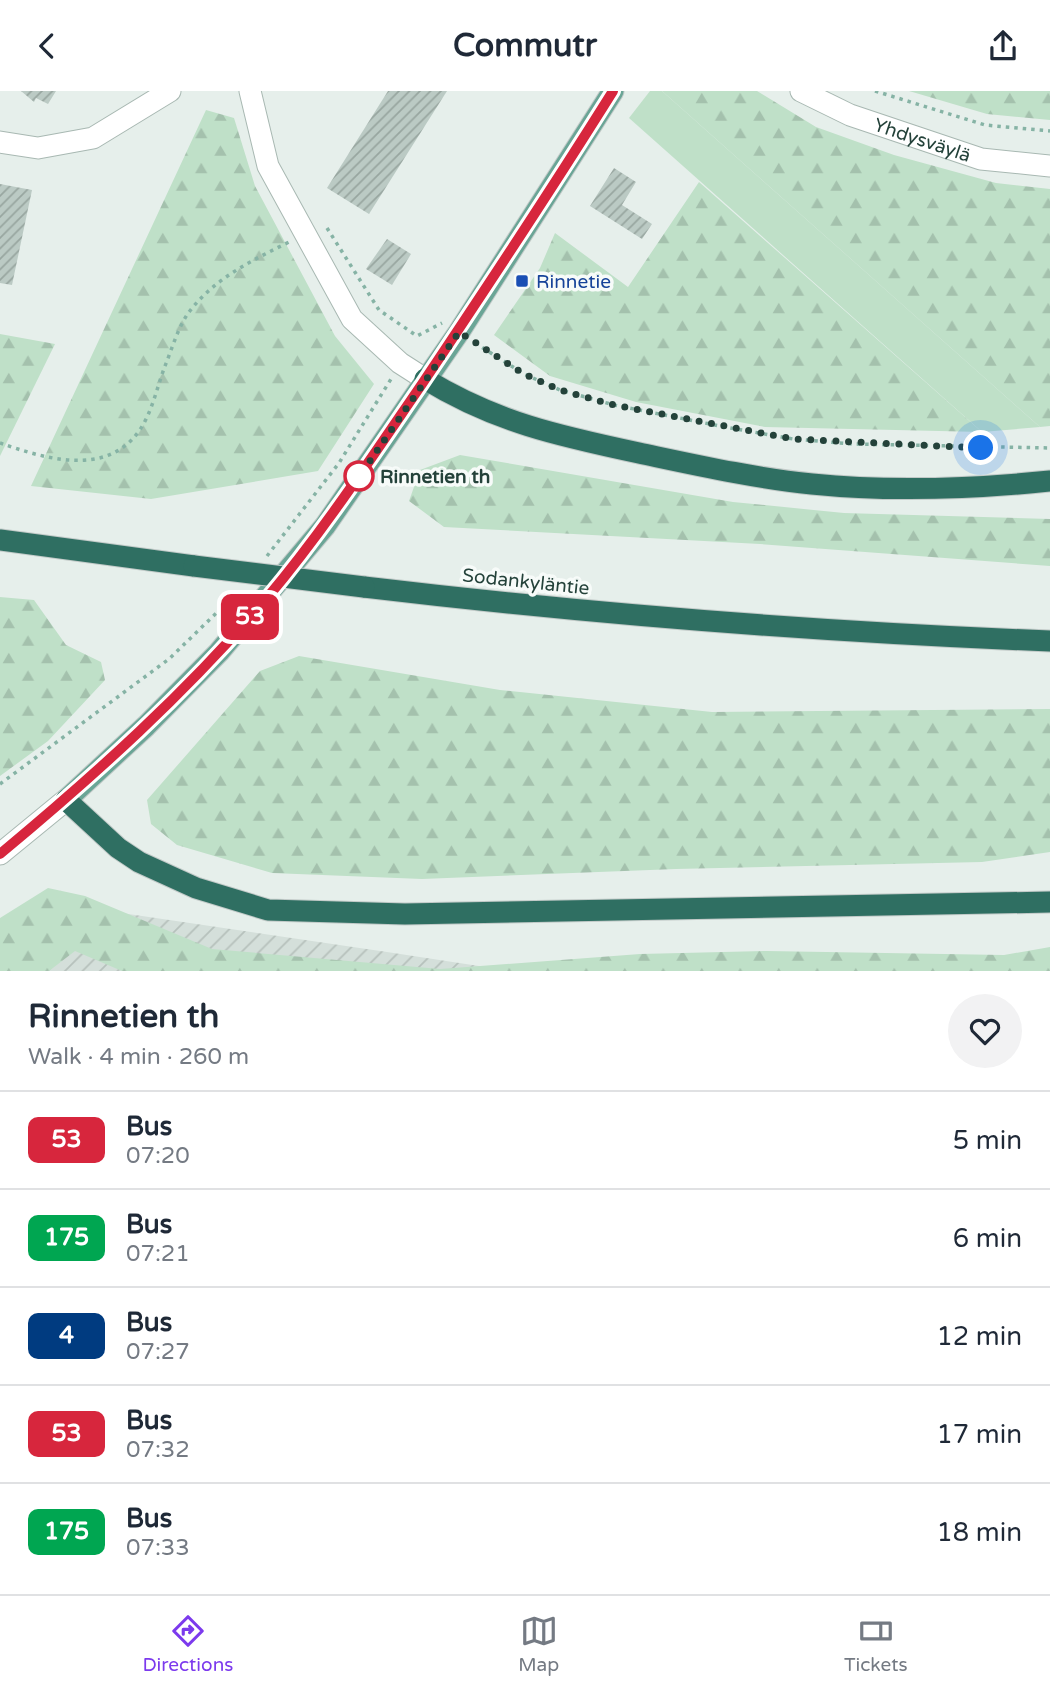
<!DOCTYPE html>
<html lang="en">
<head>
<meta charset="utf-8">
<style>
  body { margin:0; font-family:"Varela Round",sans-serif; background:#f2f2f3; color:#1f2937; height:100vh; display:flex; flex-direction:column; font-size:26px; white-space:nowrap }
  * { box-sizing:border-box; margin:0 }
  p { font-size:23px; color:#747a83 }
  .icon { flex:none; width:38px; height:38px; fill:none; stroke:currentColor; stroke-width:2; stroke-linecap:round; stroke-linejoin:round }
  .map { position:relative; height:880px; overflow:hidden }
  .side { display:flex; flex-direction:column; background:#fff; flex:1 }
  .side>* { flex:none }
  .badge { padding:0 14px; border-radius:10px; font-size:24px; line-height:46px }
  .you { position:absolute; width:35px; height:35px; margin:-18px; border:5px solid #fff; border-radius:50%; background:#1a73e8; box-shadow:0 0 0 10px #1a73e833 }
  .map>.badge { position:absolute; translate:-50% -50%; box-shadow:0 0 0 4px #fff }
  .round { display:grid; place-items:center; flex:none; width:74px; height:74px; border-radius:37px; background:#f2f2f3 }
  .summary { display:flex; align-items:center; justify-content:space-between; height:119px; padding:0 28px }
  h1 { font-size:33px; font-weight:700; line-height:52px }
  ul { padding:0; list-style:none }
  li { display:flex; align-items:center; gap:21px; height:98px; padding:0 28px; border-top:2px solid #e0e1e3 }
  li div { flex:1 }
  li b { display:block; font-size:26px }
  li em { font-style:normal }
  li .badge { min-width:77px; font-weight:700; text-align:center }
  header { display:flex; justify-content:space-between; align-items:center; height:91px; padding:0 28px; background:#fff; font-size:32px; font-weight:700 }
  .tab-bar { display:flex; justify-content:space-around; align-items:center; height:98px; border-top:2px solid #e0e1e3; background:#fff; font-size:19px; color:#747a83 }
  .tab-bar a { display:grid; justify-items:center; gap:4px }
  .tab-bar .current { color:#7c3aed }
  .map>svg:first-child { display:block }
</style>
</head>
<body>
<header><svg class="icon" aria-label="back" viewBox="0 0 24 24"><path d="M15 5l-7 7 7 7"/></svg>Commutr<svg class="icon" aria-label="share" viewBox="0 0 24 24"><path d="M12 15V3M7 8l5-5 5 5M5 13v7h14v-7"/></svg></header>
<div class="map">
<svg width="1050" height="880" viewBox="0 0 1050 880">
  <defs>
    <pattern id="industrial-furrows" width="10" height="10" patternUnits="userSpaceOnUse" patternTransform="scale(1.75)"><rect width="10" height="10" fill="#d4dfda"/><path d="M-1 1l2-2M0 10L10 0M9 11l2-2" fill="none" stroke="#b6c1bc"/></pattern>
    <pattern id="forest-firs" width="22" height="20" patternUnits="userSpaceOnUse" patternTransform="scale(1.75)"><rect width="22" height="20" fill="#bfe0c8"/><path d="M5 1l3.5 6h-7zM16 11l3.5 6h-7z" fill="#a4c1ad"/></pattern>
    <pattern id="building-hatch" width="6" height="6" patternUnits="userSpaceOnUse" patternTransform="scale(1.75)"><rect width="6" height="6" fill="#bbcac4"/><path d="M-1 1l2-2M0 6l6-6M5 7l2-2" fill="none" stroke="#98a6a0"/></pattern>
  </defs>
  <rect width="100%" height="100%" fill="#e6efeb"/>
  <polygon fill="url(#industrial-furrows)" points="74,815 387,861 512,880 0,880 0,868"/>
  <polygon fill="#bfe0c8" points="650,0 662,0 1040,336 982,341 629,27"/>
  <g fill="url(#forest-firs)">
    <polygon points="662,0 757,0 816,36 894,64 996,92 1050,98 1050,335 1040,336"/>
    <polygon points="909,0 1050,0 1050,29 987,23"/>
    <polygon points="206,19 234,27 255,95 335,245 374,293 318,380 151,408 31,395"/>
    <polygon points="699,91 982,341 765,336 636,311 550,285 494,244 540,177 555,142 628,196"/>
    <polygon points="0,243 55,253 0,365"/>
    <polygon points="460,364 733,411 844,422 1050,428 1050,475 760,453 444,436 409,410 420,379"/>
    <polygon points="0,506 34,509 66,554 101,571 105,589 48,650 0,685"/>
    <polygon points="299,565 500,599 712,621 1050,618 1050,761 982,771 676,778 422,788 272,782 177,754 151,733 147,709 260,580"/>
    <polygon points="48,797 85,805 212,858 440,878 640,863 767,860 1004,864 1050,856 1050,880 122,880 75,860 49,880 0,880 0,827"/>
  </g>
  <g fill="url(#building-hatch)">
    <polygon points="21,0 56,0 48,13 36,7 34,11"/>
    <polygon points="388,0 447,0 369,123 327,97"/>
    <polygon points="614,77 636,91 622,114 652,133 642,148 590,115"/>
    <polygon points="0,93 32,99 12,194 0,192"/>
    <polygon points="387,148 411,163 392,194 366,178"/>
  </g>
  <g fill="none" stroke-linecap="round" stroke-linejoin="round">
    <defs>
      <g id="minor">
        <polyline points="250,0 268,75 352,228 400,272 425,288"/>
        <path id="s1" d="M801,0L850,24L981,68L1050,75"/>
        <polyline points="0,51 38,57 93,47 170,0"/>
        <polyline points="0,763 66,709"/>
      </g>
      <polyline id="major" points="66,709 146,635 219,561 325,435 459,241 613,0"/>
      <g id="highway">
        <path d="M425,288C495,331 559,345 639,362C696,374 754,387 812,393C891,401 971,398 1050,390"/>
        <polyline points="0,449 194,475"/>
        <path d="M364,496C591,523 821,541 1050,550"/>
        <polyline points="66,709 118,757 139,771 196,797 268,819 405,823 1050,811"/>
      </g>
    </defs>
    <use href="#minor" stroke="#a8b8b2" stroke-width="23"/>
    <use href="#major" stroke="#c2cac8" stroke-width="23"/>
    <use href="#highway" stroke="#c2cac8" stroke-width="23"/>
    <g stroke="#86b3a5" stroke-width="3.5" stroke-dasharray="3.5 5" stroke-linecap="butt">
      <polyline points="875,0 985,34 1050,40"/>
      <polyline points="327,137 379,219 417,245 442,232"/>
      <polyline points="475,252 524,283 560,299 614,314 725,336 793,348 853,353 1050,357"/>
      <path d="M0,352C43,367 106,387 139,340C152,322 157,296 165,275C172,258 178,236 189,221C215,187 251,170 289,151"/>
      <polyline points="267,465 339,372 391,288"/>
      <polyline points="0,693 169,568 238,501"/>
    </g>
    <use href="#minor" stroke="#fff" stroke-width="21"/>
    <use href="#major" stroke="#6aa596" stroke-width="21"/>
    <use href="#highway" stroke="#2f6f62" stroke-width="21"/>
    <defs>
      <polyline id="highway-bridge" points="194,475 364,496"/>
    </defs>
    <use href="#highway-bridge" stroke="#c2cac8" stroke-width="23" stroke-linecap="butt"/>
    <use href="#highway-bridge" stroke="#2f6f62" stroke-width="21"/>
  </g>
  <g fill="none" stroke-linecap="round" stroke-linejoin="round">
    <defs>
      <path id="line" d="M0,763C95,684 187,601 267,507C324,439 372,366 422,293C487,196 551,99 613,0"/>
    </defs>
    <use href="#line" stroke="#fff" stroke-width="16"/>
    <use href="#line" stroke="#d7263d" stroke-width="10"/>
    <polyline stroke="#24423a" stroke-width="7" stroke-dasharray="0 12.6" points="359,385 354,393 459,241 524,283 560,299 614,314 793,348 981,357"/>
  </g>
  <rect fill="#1a4fb4" stroke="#f7fbf9" stroke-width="2.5" x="515" y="183" width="14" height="14" rx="3.5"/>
  <circle fill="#fff" stroke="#d7263d" stroke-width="3.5" cx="359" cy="385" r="14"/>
  <g text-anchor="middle" stroke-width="7" stroke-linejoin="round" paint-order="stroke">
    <g font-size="19" fill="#24423a" stroke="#f7fbf9">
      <text dy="7" stroke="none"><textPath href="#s1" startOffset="131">Yhdysväylä</textPath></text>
      <text transform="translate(526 490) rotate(6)" y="7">Sodankyläntie</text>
    </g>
    <g font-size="19" fill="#164399" stroke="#f7fbf9" text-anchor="start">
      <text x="536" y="197">Rinnetie</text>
    </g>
    <g font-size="19" font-weight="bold" fill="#24423a" stroke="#f7fbf9" text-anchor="start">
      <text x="380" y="392">Rinnetien th</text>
    </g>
  </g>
</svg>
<div class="you" style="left:981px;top:357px"></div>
<b class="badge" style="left:250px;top:526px;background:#d7263d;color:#fff">53</b>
</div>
<section class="side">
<div class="summary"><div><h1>Rinnetien th</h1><p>Walk · 4 min · 260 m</p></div><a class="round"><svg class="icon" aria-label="heart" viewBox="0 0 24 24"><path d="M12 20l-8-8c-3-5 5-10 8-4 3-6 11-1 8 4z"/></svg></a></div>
<ul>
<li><span class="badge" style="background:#d7263d;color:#fff">53</span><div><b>Bus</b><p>07:20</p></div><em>5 min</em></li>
<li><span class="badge" style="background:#00a651;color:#fff">175</span><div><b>Bus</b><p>07:21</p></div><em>6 min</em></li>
<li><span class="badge" style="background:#003b80;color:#fff">4</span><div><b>Bus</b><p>07:27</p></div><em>12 min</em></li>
<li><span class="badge" style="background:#d7263d;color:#fff">53</span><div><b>Bus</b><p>07:32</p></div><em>17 min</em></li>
<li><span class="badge" style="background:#00a651;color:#fff">175</span><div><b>Bus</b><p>07:33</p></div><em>18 min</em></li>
</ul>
</section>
<nav class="tab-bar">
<a class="current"><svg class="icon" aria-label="directions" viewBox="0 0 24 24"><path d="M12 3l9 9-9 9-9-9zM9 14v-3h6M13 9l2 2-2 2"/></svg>Directions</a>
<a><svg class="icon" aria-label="map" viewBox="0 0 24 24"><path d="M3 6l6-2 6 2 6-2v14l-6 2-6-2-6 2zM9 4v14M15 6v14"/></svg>Map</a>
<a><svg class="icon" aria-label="tickets" viewBox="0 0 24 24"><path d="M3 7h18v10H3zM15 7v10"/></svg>Tickets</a>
</nav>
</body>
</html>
